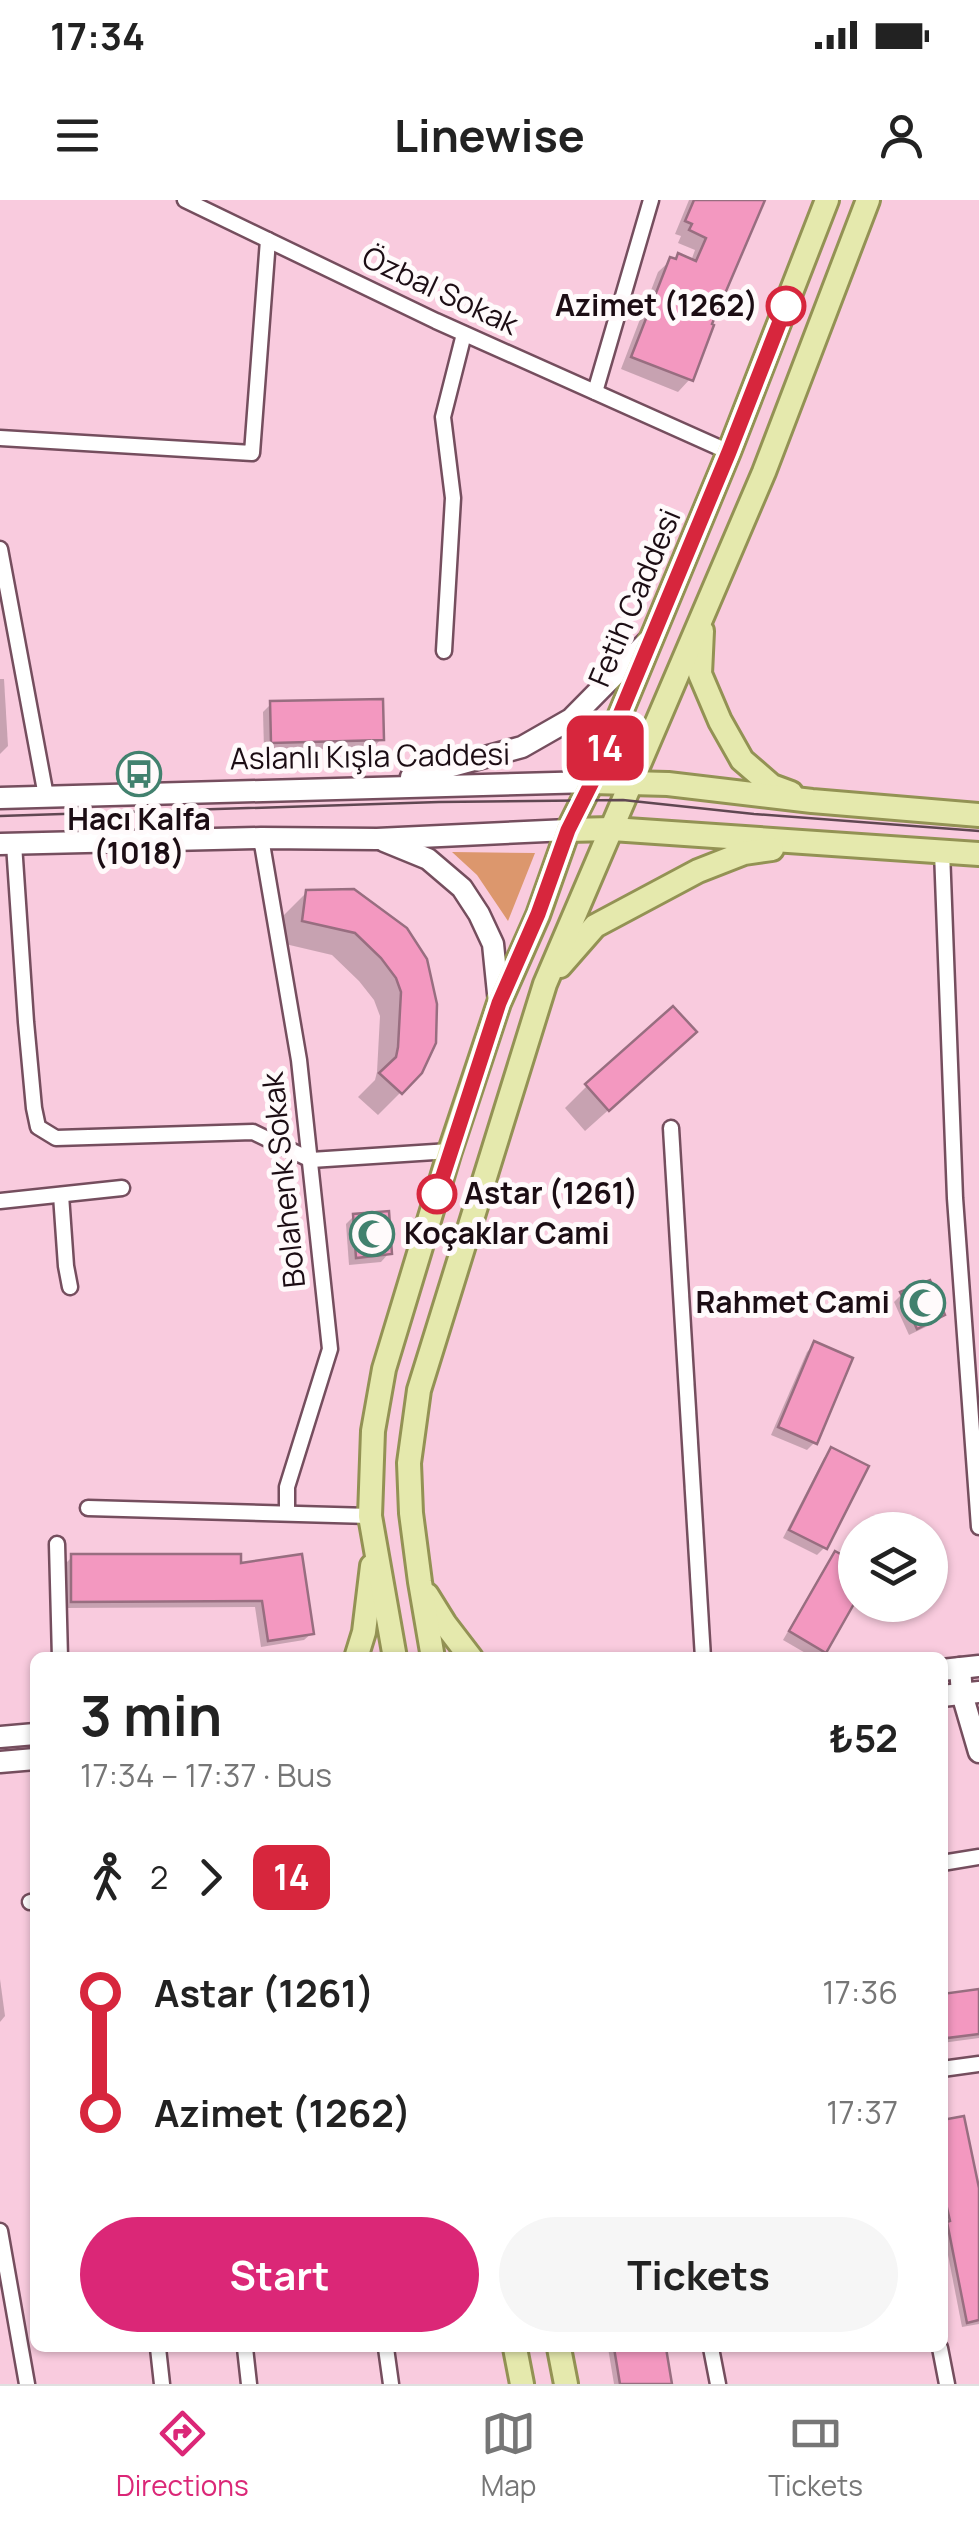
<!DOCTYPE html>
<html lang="en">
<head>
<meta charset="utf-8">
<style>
  body { margin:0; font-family:Manrope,sans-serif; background:#f6f6f6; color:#222; height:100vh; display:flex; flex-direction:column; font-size:38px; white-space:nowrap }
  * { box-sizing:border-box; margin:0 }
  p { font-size:32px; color:#767676 }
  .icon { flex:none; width:55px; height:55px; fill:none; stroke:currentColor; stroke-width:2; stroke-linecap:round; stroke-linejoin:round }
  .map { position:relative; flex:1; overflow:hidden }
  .drawer { position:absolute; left:30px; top:1452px; width:918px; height:700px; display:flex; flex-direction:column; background:#fff; border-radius:15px; box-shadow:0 2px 8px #0004 }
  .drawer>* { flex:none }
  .badge { padding:0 20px; border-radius:15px; font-size:35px; line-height:65px }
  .controls { position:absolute; left:838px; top:1312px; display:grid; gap:20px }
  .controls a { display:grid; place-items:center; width:110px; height:110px; border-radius:50%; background:#fff; box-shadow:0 2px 8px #0004; font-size:50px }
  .map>.badge { position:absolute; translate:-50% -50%; box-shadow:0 0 0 5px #fff }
  .legs { display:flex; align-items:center; gap:15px; height:110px; padding:0 50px; font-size:32px }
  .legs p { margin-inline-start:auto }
  .head { display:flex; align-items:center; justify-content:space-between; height:170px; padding:0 50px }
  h1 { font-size:55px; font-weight:700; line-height:75px }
  .cta { display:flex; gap:20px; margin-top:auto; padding:20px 50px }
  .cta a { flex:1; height:115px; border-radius:60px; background:#db2777; color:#fff; font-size:40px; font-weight:700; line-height:115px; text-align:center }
  .cta a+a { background:#f6f6f6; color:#222 }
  ul { padding:0 50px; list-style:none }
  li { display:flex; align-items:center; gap:35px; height:120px; font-size:38px }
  li i { display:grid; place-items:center; width:15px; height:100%; margin:0 12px; background:currentColor }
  li i::after { content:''; width:25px; height:25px; margin:-12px; border:8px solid; border-radius:50%; background:#fff }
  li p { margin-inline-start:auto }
  li:first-child i { background:linear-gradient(#0000 50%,currentColor 0) }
  li:last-child i { background:linear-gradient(currentColor 50%,#0000 0) }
  .status { display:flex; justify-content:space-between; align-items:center; height:70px; padding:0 50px; background:#fff; direction:ltr }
  .status svg { height:28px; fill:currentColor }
  header { display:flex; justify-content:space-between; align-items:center; height:130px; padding:0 50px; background:#fff; font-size:45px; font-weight:700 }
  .dock { display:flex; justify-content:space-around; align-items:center; height:140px; border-top:2px solid #e0e0e0; background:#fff; font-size:28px; color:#767676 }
  .dock a { display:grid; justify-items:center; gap:5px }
  .dock .active { color:#db2777 }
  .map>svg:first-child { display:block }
</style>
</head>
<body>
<div class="status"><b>17:34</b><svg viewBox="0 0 49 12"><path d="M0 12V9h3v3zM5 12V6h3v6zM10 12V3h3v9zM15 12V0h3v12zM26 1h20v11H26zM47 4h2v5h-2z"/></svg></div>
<header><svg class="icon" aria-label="menu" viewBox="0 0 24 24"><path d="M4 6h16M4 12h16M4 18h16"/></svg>Linewise<svg class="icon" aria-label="person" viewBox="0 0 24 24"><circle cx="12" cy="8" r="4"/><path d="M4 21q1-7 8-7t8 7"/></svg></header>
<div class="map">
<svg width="979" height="2184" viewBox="0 0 979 2184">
  <rect width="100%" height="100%" fill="#f9cbde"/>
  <polygon fill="#dc976d" points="452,652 535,653 508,721 477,675"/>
  <g fill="#0003">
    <polygon points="689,0 765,0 708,125 690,179 678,192 621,169 658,72 671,60 691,61 695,50 678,43 681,36 675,34"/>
    <polygon points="0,479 4,479 8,546 0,554"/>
    <polygon points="271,504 381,539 373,548 264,550 263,512"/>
    <polygon points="307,692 405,730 401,892 378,915 358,897 375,880 377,872 380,816 374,800 359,781 332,755 281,743 284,715"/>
    <polygon points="671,854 585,931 565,908 587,886"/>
    <polygon points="354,1016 389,1053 381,1062 349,1065 346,1024"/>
    <polygon points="902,1094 942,1115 934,1123 909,1135 894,1102"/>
    <polygon points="815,1144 815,1242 807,1250 771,1235 807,1152"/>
    <polygon points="832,1250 825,1347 817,1355 783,1338 824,1258"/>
    <polygon points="836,1354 855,1365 855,1397 824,1451 818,1458 814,1458 783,1440 828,1362"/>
    <polygon points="72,1357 239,1366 312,1433 304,1440 261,1447 255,1407 64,1408 65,1364"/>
    <polygon points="249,1452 249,1458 149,1458"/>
    <polygon points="0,1779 5,1816 0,1822"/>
    <polygon points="979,1792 979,1838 942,1843 943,1796"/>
    <polygon points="942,1923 979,2024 979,2124 962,2127 942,2024"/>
    <polygon points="608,2148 663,2148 670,2184 614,2184"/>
  </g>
  <g fill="#f398c0" stroke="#986e80" stroke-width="2.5">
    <polygon points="694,0 765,0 712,124 714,125 693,181 631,157 670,57 676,59 678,53 696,61 706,38 689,30 692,24 685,21"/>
    <polygon points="383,499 384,540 271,543 270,501"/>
    <polygon points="354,689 407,728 427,759 437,804 436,843 422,873 402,894 379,873 396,857 398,847 401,792 396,778 381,758 355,733 302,721 306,690"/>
    <polygon points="673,806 697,832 609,911 585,884"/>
    <polygon points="389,1011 392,1054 356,1058 353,1014"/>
    <polygon points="930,1080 945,1115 917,1129 900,1092"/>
    <polygon points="814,1141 853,1158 817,1244 778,1227"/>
    <polygon points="831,1247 869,1266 827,1349 789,1330"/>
    <polygon points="835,1351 855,1362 855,1402 826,1453 789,1431"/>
    <polygon points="71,1354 241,1354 241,1363 302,1354 314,1434 268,1441 262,1401 71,1402"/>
    <polygon points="979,1789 979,1834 947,1838 942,1794"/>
    <polygon points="964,1916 979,1988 979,2120 967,2123 947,2022 950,2021 942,1986 942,1920"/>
    <polygon points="614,2148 666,2148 672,2184 620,2184"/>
  </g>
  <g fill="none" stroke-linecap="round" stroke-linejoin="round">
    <defs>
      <g id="street">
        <polyline points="185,0 436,121 729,252"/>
        <polyline points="595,192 651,0"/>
        <polyline points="0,238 252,253 268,40"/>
        <polyline points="0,349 46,596"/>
        <polyline points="444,451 453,298 443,217 464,134"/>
        <polyline points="261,638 299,860 330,1149 287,1287 287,1313"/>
        <polyline points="14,644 26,822 34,908 38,927 56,938 253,932 311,960 450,951"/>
        <polyline points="942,651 955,998 979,1327"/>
        <polyline points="671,928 703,1458"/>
        <polyline points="61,995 66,1066 70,1087"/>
        <polyline points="0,1001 122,988"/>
        <polyline points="88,1308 370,1316"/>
        <polyline points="57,1344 60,1458"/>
        <polyline points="942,1663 979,1657"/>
        <polyline points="30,1702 35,1701"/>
        <polyline points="942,1869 979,1864"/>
        <polyline points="0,2031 27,2184"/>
        <polyline points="158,2148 162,2184"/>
        <polyline points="245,2148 249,2184"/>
        <polyline points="386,2148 391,2184"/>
        <polyline points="711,2148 718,2184"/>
        <polyline points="940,2148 947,2184"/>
      </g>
      <g id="secondary">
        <polyline points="411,577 522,547 571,519 648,441"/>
        <polyline points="0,598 592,582"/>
        <polyline points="384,641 428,659 462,688 479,714 493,744 499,803"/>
        <polyline points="0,644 261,638 377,639 568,630"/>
        <polyline points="960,1468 962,1494 979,1552"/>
        <polyline points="942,1470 979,1466"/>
        <polyline points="942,1496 979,1492"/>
        <polyline points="0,1537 35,1534"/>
        <polyline points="0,1562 35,1559"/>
      </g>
      <g id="primary">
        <polyline points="702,431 700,474 720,521 742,560 772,586 791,593"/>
        <polyline points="592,582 668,584 812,601 979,615"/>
        <polyline points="568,630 612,629 979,654"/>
        <polyline points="560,766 595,726 698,671 744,653 772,649"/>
        <polyline points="427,1395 445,1424 471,1458"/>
        <polyline points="356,1458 364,1432 372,1366"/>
        <polyline points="395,1458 370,1316 373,1231 384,1169 450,951 499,803 538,715 568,630 592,582 729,252 827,0"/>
        <polyline points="433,1458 420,1382 411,1313 409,1263 419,1190 545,784 764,272 868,0"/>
        <polyline points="515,2148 522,2184"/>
        <polyline points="559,2148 566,2184"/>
      </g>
    </defs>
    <use href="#street" stroke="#754e5e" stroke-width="19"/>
    <use href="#secondary" stroke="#754e5e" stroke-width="25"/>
    <use href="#primary" stroke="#939254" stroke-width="28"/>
    <use href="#street" stroke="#fff" stroke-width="14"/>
    <use href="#secondary" stroke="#fff" stroke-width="20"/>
    <use href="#primary" stroke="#e5e9ad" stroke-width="22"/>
    <polyline stroke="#604752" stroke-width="2.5" points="0,616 439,602 623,600 754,614 979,631"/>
  </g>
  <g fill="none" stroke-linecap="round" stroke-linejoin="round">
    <defs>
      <polyline id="line-1" points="437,994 499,803 538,714 568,630 592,582 729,252 786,106"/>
    </defs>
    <use href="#line-1" stroke="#fff" stroke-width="22"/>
    <use href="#line-1" stroke="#d7263d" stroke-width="15"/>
  </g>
  <defs>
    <symbol id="bus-ring" viewBox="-11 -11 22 22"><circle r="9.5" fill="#fffafb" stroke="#42816e" stroke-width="1.5"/><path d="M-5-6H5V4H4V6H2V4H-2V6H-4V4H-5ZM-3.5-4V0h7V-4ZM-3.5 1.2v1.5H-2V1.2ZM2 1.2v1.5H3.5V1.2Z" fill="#42816e"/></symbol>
    <symbol id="mosque-ring" viewBox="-11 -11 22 22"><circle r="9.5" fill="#fffafb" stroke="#42816e" stroke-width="1.5"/><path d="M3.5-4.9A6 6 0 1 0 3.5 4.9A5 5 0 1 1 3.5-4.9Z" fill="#42816e"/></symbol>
  </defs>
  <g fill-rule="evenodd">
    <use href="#bus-ring" x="114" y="549" width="50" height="50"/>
    <use href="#mosque-ring" x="347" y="1009" width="50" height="50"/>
    <use href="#mosque-ring" x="898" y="1078" width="50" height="50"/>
  </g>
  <g fill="#fff" stroke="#d7263d" stroke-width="5">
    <circle cx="786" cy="106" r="18"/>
    <circle cx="437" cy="994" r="18"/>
  </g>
  <g text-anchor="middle" stroke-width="10" stroke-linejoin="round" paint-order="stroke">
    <g font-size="30" fill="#1c0d14" stroke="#fffafb">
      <text transform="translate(440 91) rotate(25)" y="10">Özbal Sokak</text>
      <text transform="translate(635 398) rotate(-67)" y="10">Fetih Caddesi</text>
      <text transform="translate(370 557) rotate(-1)" y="10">Aslanlı Kışla Caddesi</text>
      <text transform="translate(284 980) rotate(-96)" y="10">Bolahenk Sokak</text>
    </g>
    <g font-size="30" font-weight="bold" fill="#1c0d14" stroke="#fffafb" text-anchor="end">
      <text x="758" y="116">Azimet (1262)</text>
      <text x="464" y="1004" text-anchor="start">Astar (1261)</text>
    </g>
    <g font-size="30" font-weight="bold" fill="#1c0d14" stroke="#fffafb">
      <text x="139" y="630">Hacı Kalfa<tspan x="139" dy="34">(1018)</tspan></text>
      <text x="404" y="1044" text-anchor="start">Koçaklar Cami</text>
      <text x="890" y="1113" text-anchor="end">Rahmet Cami</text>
    </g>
  </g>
</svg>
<div class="controls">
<a><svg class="icon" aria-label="layers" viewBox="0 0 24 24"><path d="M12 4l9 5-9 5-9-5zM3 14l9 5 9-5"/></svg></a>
</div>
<b class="badge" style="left:605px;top:548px;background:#d7263d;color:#fff">14</b>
<section class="drawer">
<div class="head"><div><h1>3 min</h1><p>17:34 – 17:37 · Bus</p></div><b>₺52</b></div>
<div class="legs"><svg class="icon" aria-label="walk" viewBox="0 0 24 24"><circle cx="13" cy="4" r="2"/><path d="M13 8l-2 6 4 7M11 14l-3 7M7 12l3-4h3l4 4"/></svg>2<svg class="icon" aria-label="forward" viewBox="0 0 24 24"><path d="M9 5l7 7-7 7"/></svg><b class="badge" style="background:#d7263d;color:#fff">14</b></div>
<ul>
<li><i style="color:#d7263d"></i><b>Astar (1261)</b><p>17:36</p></li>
<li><i style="color:#d7263d"></i><b>Azimet (1262)</b><p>17:37</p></li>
</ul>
<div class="cta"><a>Start</a><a>Tickets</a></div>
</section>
</div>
<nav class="dock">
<a class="active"><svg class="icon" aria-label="directions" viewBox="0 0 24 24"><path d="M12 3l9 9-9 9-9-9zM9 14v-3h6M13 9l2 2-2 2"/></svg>Directions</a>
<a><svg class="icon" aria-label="map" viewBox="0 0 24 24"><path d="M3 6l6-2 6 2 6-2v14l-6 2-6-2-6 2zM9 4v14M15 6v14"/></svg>Map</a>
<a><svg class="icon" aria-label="tickets" viewBox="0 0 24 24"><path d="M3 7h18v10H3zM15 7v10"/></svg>Tickets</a>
</nav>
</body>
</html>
